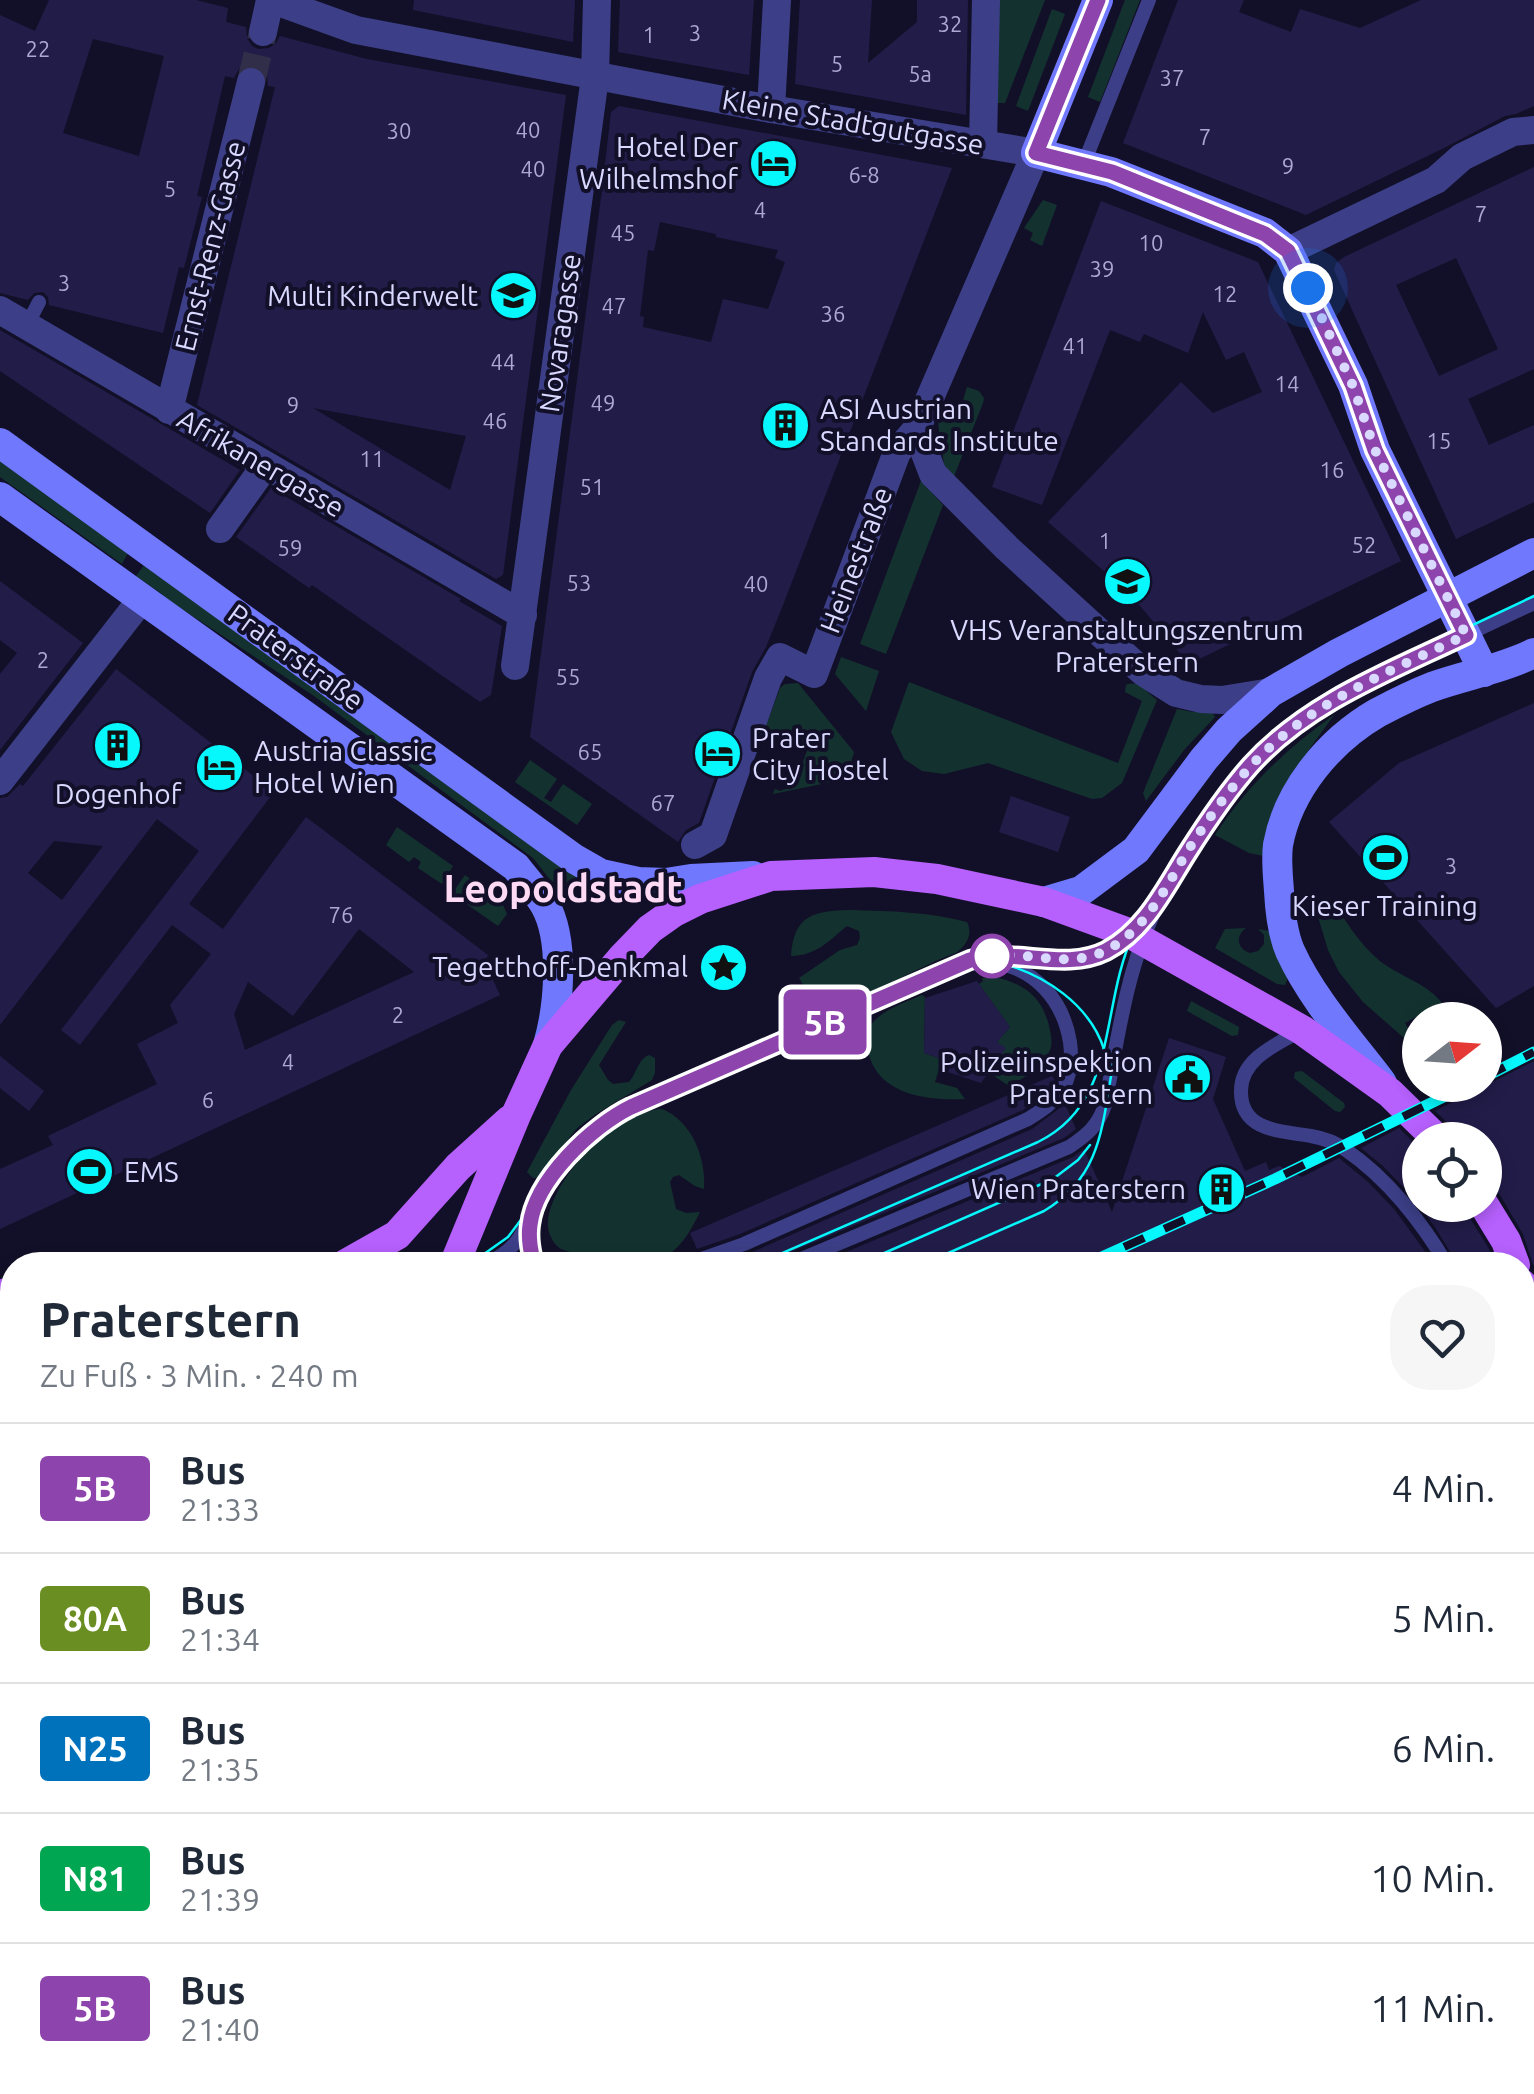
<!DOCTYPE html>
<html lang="de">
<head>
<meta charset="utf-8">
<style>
  body { margin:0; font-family:Ubuntu,sans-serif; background:#f6f6f7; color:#1f2937; height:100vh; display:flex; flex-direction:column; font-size:38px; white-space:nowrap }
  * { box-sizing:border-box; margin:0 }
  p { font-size:32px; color:#747a83 }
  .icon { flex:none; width:55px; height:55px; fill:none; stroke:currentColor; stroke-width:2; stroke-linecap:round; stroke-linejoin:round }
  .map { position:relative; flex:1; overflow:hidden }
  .panel { position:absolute; left:0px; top:1252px; width:1535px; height:842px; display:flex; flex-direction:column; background:#fff; border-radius:40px 40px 0 0; box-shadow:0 5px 15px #0003 }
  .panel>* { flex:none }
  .badge { padding:0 20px; border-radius:8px; font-size:35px; line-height:65px }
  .needle { width:65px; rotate:73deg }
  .tools { position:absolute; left:1402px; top:1002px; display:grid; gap:20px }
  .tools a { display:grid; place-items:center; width:100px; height:100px; border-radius:50%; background:#fff; box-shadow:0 5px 15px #0003; font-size:50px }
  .you { position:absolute; width:50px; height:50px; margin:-25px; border:8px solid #fff; border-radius:50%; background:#1a73e8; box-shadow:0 0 0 15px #1a73e833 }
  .map>.badge { position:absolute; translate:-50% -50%; box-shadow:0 0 0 5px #fff }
  .round { display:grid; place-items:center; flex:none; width:105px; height:105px; border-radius:40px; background:#f6f6f7 }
  .overview { display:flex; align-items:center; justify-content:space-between; height:170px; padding:0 40px }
  h1 { font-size:48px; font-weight:700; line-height:75px }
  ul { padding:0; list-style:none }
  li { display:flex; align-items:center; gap:30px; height:130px; padding:0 40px; border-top:2px solid #e0e1e3 }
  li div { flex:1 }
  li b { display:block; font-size:38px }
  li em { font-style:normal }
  li .badge { min-width:110px; font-weight:700; text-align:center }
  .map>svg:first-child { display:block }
</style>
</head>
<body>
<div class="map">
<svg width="1534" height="2094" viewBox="0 0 1534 2094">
  <rect width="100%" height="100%" fill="#121028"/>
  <g fill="#13322f">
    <polygon points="997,0 1045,0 1005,103 993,103"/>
    <polygon points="1125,0 1140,0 1100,102 1088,97"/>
    <polygon points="1052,9 1065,14 1028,111 1016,106"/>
    <polygon points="1043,200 1057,205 1042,246 1030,240 1033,233 1024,228"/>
    <polygon points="967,387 979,391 984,398 983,403 953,479 945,471 937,416 962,404"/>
    <polygon points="0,461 128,553 122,564 0,477"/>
    <polygon points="921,481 943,505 886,654 860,644"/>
    <path d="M144,565L579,878C579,886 573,895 565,897C553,885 544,871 533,858L314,696L162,596V594L136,576Z"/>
    <polygon points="841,657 879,671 866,711 835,674"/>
    <path d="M909,682L1118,763L1142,701L1125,692L1126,685C1139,679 1147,693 1157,700L1122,783L1102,798L1092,799L988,763L944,774L922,771L904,759L891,732Z"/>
    <polygon points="798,683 854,752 846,779 773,794 775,789 780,791 794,786 808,748 764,731 780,688 785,684"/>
    <polygon points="1177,709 1193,712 1212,712 1215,717 1184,750 1146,801 1143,793"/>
    <path d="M1334,715L1290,776L1264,856L1249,853L1215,835C1247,786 1287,748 1334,715Z"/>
    <polygon points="530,760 557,779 544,798 551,802 563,784 592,804 577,825 515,782"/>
    <polygon points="397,827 453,866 442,884 418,868 421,862 414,857 409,862 386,845"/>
    <polygon points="465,875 502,903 507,914 498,926 452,894"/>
    <path d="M1325,897L1330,898C1346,921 1359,944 1381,962C1400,976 1429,985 1442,1003L1405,1023L1417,1045L1420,1044V1052L1363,1002L1339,972L1328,950L1313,900Z"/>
    <path d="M851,910C890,911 929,912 967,922C973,934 967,945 956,953C926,962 855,1006 828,1004C813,1003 806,989 799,978L840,950L857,945L860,938L859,931L847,926C828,941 818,955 791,956C794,914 814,911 851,910Z"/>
    <path d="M1246,928C1235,936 1237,949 1250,953L1258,951L1264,944V935L1258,929L1270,931L1288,978L1285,985L1277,984L1215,948L1225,929Z"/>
    <path d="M994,977C1023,983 1042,996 1049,1026C1051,1035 1053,1042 1050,1050C1043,1068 1025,1077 1009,1086L988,1072L1005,1049L997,1042L1010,1027L979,984L983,981L982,978Z"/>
    <path d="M922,995L925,997L924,1053L942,1059L935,1082L957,1088L965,1099C928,1101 877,1095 868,1051C866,1044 865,1035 869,1028C878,1011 906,1002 922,995Z"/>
    <polygon points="1191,1001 1239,1027 1238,1035 1232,1036 1187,1011"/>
    <path d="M619,1020L626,1022L599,1065L608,1080L613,1084L629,1082C637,1073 638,1059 649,1055L655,1058V1073L652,1080L596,1114L577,1128L537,1178H533L527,1172L571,1090L612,1025Z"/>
    <polygon points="1302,1071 1344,1103 1345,1107 1340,1112 1335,1111 1294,1078 1295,1072"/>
    <path d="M662,1109C692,1121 706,1158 704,1189L695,1186L679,1175L673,1177L670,1182L676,1209L686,1213L700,1212C692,1228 683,1245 668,1255C661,1259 653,1261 646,1262C631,1263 574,1255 561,1249C556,1246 553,1242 551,1237C536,1207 583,1151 606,1133C622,1121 642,1110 662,1109Z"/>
    <polygon points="1534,1541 1534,1639 1523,1641 1523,1564"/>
    <polygon points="12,1741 12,2082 895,2083 893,2094 0,2094 0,1745"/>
    <polygon points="1534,1747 1534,2094 1292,2094 1292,2083 1522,2082 1522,1750"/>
    <polygon points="1134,2083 1244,2083 1244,2094 1138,2094"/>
  </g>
  <g fill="#221c49" fill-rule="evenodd">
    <path d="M49,0H196L228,8L226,22L246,27L247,38L252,46L258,49L269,48L276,43L280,36L367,59L566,95L503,575L496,579L197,405L275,87L268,86L267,76L262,69L254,65H247L239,69L234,78L225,76L197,196L202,197L184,268L179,267L163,333L49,305L48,297L43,292L34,293L28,300L0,293V15L35,31ZM93,39L164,56L139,156L63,133ZM313,408L466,436L450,490Z"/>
    <polygon points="414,0 575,0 573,42 413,10"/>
    <polygon points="620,0 754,0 749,75 618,52"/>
    <polygon points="800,0 872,0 868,63 917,22 917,0 968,0 966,115 795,84"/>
    <polygon points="1178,0 1244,0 1239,12 1291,32 1300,9 1360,28 1421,0 1534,0 1534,106 1516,114 1505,116 1446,147 1306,215 1123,143"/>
    <path d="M619,106L952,168L783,605L766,647L752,672L699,823L686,830L678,842L530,737L602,190L611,112ZM660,222L716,234V237L778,250L775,258L785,262L768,309L723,299L711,342L643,327L644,317L640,316L648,250L654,251Z"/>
    <path d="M1534,167V369L1468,399L1489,445L1534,425V502L1456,539L1334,270L1336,263L1344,257ZM1456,258L1498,349L1439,376L1396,285Z"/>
    <polygon points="1101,201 1258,262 1401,561 1189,664 1130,594 1048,522 1181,382 1213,413 1262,392 1244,352 1226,360 1203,312 1188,353 1144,334 1140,342 1110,330 1042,505 992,487"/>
    <polygon points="0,330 240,470 210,513 0,371"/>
    <polygon points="271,488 461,599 459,601 502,626 491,695 480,702 312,585 309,588 236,537"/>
    <polygon points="0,581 83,643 0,750 0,674 17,653 0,640"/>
    <path d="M116,669L274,792L189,904L223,929L306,817L488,955L485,963L500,995L0,1229V1169L53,1145L48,1136L157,1084L137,1044L178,1023L170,1005L211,954L172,925L80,1045L61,1030L199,851L157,819L0,1025V798L7,797L20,784L23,786ZM54,841L103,846L62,900L28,873ZM359,929L414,972L245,1050L234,1014L248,982L293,1016Z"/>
    <polygon points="1534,703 1534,986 1496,1008 1329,822 1399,763"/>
    <polygon points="1011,796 1070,817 1058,852 999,832"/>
    <polygon points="977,981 1010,1027 997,1042 1006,1048 981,1083 939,1069 942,1059 924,1053 925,998"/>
    <polygon points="1169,1038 1226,1057 1213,1099 1245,1171 1266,1162 1269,1170 1279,1166 1302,1177 1339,1158 1368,1182 1394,1209 1435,1265 815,1265 1073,1157 1084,1149 1112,1212"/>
    <polygon points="0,1056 44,1091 29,1111 0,1088"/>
    <polygon points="1534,1061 1534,1265 1533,1265 1523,1234 1500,1195 1494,1189 1485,1186 1485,1140 1456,1140 1452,1127 1435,1111"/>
    <polygon points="1052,1076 1055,1081 1048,1091 1023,1110 740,1234 697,1249 690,1233"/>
    <polygon points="1065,1104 1076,1129 1064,1138 783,1255 778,1259 777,1265 716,1265 748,1254 1032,1129"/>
    <polygon points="1399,1128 1420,1149 1420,1205 1465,1205 1468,1215 1489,1249 1495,1265 1458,1265 1435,1227 1411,1195 1383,1166 1361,1148"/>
  </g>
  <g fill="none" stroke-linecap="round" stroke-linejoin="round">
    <polyline stroke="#302e48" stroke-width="28" stroke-dasharray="28 14" stroke-linecap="butt" points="251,82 263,32"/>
    <g stroke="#3c3f87" stroke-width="14">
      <polyline points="1084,163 1149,0"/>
      <polyline points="26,327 39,302"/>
      <path d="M1302,1030C1277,1044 1240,1059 1241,1092C1241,1132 1283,1131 1311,1136C1323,1138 1336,1143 1346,1150C1387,1178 1422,1222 1447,1265"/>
      <polyline points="530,1224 530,1247 534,1265"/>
      <path d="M485,1265C531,1241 520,1226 545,1188C565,1157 588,1130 621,1112L970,959C1027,945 1082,980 1130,932"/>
      <path d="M684,1265L744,1244L1028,1119C1041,1111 1055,1102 1063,1088C1071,1075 1072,1057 1070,1042C1063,1000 1036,969 993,962"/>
      <path d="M787,1265L1069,1147C1087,1135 1098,1126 1105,1105C1114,1060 1120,1014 1133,970C1161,872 1235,764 1321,708C1349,690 1379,676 1409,662C1451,642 1492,623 1534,603"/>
      <polyline points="0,1321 12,1317"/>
      <polyline points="13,2094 17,2082"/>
      <polyline points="992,2094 994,2088 1001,2082"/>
    </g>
    <g stroke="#3c3f87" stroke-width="28">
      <polyline points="273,0 356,30 771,109 1036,153 916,430 897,452 814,674 780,657 768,678 713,835 695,845"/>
      <polyline points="263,32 270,0"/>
      <polyline points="771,109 777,0"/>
      <polyline points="983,144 986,0"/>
      <polyline points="1288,251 1436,180 1462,157 1513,132 1534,130"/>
      <polyline points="0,310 523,615"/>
      <polyline points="169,410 251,82"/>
      <polyline points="916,430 933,474 1007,548 1143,672 1176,693 1201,699 1222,700 1271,692"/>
      <polyline points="220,529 265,466"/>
      <polyline points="515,666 595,77 597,0"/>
      <polyline points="0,781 141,600"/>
      <polyline points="0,1634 12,1629"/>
      <polyline points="412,2089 417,2094"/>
      <polyline points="289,2094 293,2082"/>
      <polyline points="883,2094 885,2082"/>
    </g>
    <g stroke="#7078fe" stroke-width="30">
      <polyline points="1098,0 1036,153 1111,172 1265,233 1288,251 1353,385 1375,450 1484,672"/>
      <polyline points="0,443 573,858 601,874 638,882 666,883 691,879 753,876"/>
      <path d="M0,497L516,867C525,879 537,891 545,905C565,941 559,1007 548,1045"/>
      <polyline points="1044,902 1081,891 1136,850 1204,759 1229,730 1271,692 1339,653 1534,553"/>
      <path d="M1382,1083C1350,1041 1312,999 1290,951C1282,932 1280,911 1279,891C1278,876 1276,860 1278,845C1288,790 1329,741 1377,713C1394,704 1414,694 1432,687C1466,675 1502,669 1534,653"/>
      <polyline points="1051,2082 1054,2094"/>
    </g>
    <g stroke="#b660fd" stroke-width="30">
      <polyline points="1484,1205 1506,1241 1515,1265"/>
      <polyline points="344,1265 397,1235 458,1167 510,1120"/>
      <polyline points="454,1265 516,1115 548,1045 622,958 650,929 674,912 700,899 771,876 874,872 937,879 1044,902 1129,933 1302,1030 1390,1093 1438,1140"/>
      <polyline points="1522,1284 1534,1313"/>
      <polyline points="0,1295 12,1291"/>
      <polyline points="0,1351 12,1348"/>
      <polyline points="1522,1497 1534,1464"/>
      <polyline points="1522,1668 1534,1665"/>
    </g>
    <g stroke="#06f8fc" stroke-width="2.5">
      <polyline points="1407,656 1534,596"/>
      <path d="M1001,963C1045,975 1089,1004 1104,1049"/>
      <polyline points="475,1264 521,1260 569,1265"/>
      <path d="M453,1265L484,1254L508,1237L574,1149L601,1124L631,1107L970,959C1014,948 1065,972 1107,950C1139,933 1153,896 1171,866C1184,844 1197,822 1212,801C1267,726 1338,687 1421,650"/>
      <path d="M755,1265L1038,1142C1120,1102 1099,1005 1134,933"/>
      <polyline points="857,1265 1053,1179 1078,1160 1090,1145"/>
      <path d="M921,1265L1044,1211C1104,1175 1102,1122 1114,1059"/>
      <polyline points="0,1326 12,1323"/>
    </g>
    <defs>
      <g id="rail">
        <polyline points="1485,1077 1534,1052"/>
        <polyline points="1084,1265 1275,1179 1468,1085"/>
        <polyline points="1522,1312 1534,1307"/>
        <polyline points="0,1691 12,1686"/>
        <polyline points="0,1712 12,1707"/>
      </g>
    </defs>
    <use href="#rail" stroke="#06f8fc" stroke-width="11"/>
    <use href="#rail" stroke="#121028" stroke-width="8" stroke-dasharray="22" stroke-linecap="butt"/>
  </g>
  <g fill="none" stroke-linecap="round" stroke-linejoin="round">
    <defs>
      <path id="line" d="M534,1265C531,1252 528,1239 530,1225C535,1180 592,1126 631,1107L970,960C1014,947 1064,972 1106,951C1146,930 1165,888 1188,852C1207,822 1227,792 1251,765C1308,702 1391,671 1466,635L1375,450L1353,386L1288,251L1265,234L1112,172L1036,153L1098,0"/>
    </defs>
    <use href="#line" stroke="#fff" stroke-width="22"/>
    <use href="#line" stroke="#8e44ad" stroke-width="15"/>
    <path stroke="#d9d8ff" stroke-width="10" stroke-dasharray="0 18" d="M992,956C1028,951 1069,969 1105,951C1145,931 1165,889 1187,852C1206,822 1227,792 1251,766C1308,703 1391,671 1466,635L1375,450L1353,386L1308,288"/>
  </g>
  <defs>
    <symbol id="hotel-disc" viewBox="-11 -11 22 22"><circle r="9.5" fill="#06f8fc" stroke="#121028"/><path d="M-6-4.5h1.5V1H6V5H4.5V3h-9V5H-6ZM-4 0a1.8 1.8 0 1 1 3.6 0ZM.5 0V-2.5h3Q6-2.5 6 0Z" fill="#111"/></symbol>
    <symbol id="school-disc" viewBox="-11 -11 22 22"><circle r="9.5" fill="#06f8fc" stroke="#121028"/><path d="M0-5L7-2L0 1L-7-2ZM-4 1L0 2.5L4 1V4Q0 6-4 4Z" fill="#111"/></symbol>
    <symbol id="building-disc" viewBox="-11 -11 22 22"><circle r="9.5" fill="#06f8fc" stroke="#121028"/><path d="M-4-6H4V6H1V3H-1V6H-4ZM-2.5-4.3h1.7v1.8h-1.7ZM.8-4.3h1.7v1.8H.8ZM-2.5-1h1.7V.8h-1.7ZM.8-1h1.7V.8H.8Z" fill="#111"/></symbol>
    <symbol id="stadium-disc" viewBox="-11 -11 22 22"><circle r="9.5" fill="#06f8fc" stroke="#121028"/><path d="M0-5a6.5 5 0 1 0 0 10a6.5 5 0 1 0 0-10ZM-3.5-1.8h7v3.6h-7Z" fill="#111"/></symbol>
    <symbol id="sight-disc" viewBox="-11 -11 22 22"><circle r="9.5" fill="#06f8fc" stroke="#121028"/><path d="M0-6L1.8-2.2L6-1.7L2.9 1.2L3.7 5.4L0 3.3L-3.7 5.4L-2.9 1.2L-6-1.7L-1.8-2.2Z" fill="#111"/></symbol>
    <symbol id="civic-disc" viewBox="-11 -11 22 22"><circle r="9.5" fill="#06f8fc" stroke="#121028"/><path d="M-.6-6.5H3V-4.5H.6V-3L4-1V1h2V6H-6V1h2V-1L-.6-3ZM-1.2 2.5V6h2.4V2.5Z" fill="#111"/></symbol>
  </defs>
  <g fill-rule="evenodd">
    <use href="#hotel-disc" x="746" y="136" width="55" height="55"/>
    <use href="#school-disc" x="486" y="268" width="55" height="55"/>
    <use href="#building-disc" x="758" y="398" width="55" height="55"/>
    <use href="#school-disc" x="1100" y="554" width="55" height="55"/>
    <use href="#building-disc" x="90" y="718" width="55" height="55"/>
    <use href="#hotel-disc" x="690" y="726" width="55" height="55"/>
    <use href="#hotel-disc" x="192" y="740" width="55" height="55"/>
    <use href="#stadium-disc" x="1358" y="830" width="55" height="55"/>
    <use href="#sight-disc" x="696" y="940" width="55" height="55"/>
    <use href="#civic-disc" x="1160" y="1050" width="55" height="55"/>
    <use href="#stadium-disc" x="62" y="1144" width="55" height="55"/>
    <use href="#building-disc" x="1194" y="1162" width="55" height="55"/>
  </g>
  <circle fill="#fff" stroke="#8e44ad" stroke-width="5" cx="992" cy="956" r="20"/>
  <g text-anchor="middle" stroke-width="8" stroke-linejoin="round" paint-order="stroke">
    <g font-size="22" fill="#aba9d2">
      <text x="950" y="32">32</text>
      <text x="695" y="41">3</text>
      <text x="649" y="43">1</text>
      <text x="38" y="57">22</text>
      <text x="837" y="72">5</text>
      <text x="920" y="82">5a</text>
      <text x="1172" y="86">37</text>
      <text x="528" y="138">40</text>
      <text x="399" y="139">30</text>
      <text x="1205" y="145">7</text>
      <text x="1288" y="174">9</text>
      <text x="533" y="177">40</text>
      <text x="864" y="183">6-8</text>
      <text x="170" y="197">5</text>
      <text x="760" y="218">4</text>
      <text x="1481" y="222">7</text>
      <text x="623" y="241">45</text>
      <text x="1151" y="251">10</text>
      <text x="1102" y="277">39</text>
      <text x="64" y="291">3</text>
      <text x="1225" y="302">12</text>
      <text x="614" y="314">47</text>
      <text x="833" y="322">36</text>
      <text x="1075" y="354">41</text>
      <text x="503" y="370">44</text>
      <text x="1287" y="392">14</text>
      <text x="603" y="411">49</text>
      <text x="293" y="413">9</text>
      <text x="495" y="429">46</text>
      <text x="1439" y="449">15</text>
      <text x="372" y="467">11</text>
      <text x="1332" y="478">16</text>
      <text x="592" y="495">51</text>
      <text x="1105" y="549">1</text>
      <text x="1364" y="553">52</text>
      <text x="290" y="556">59</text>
      <text x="579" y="591">53</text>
      <text x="756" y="592">40</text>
      <text x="43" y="668">2</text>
      <text x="568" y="685">55</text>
      <text x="590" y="760">65</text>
      <text x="663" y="811">67</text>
      <text x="1451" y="874">3</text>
      <text x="341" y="923">76</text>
      <text x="398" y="1023">2</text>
      <text x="288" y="1070">4</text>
      <text x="208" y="1108">6</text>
    </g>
    <g font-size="28" fill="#d9d8ff" stroke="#121028">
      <text transform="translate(853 122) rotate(10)" y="10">Kleine Stadtgutgasse</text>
      <text transform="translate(210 246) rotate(-76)" y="10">Ernst-Renz-Gasse</text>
      <text transform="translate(560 333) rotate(-82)" y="10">Novaragasse</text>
      <text transform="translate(261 463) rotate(30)" y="10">Afrikanergasse</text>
      <text transform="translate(856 560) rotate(-69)" y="10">Heinestraße</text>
      <text transform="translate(296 657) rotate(36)" y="10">Praterstraße</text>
    </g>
    <g font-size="28" fill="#d9d8ff" stroke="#121028" text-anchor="end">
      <text x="738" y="157">Hotel Der<tspan x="738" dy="32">Wilhelmshof</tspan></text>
      <text x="478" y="306">Multi Kinderwelt</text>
      <text x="820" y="419" text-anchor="start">ASI Austrian<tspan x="820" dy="32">Standards Institute</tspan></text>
      <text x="1127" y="640" text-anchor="middle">VHS Veranstaltungszentrum<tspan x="1127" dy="32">Praterstern</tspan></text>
      <text x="752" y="748" text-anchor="start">Prater<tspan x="752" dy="32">City Hostel</tspan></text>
      <text x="254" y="761" text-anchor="start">Austria Classic<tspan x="254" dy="32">Hotel Wien</tspan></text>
      <text x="118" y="804" text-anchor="middle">Dogenhof</text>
      <text x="1385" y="916" text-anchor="middle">Kieser Training</text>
      <text x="688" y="977">Tegetthoff-Denkmal</text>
      <text x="1153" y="1072">Polizeiinspektion<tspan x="1153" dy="32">Praterstern</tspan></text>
      <text x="124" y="1182" text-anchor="start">EMS</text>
      <text x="1186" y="1199">Wien Praterstern</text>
    </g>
    <g font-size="38" font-weight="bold" fill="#ffdaf4" stroke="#121028">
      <text x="563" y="902">Leopoldstadt</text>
    </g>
  </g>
</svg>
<div class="tools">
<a><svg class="needle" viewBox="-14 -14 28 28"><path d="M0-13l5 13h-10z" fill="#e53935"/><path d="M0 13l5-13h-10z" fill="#747a83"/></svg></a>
<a><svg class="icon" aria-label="locate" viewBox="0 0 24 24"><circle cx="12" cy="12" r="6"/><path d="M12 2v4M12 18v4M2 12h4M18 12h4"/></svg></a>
</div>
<div class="you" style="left:1308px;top:288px"></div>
<b class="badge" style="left:825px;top:1022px;background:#8e44ad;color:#fff">5B</b>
<section class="panel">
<div class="overview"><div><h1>Praterstern</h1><p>Zu Fuß · 3 Min. · 240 m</p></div><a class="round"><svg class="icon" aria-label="heart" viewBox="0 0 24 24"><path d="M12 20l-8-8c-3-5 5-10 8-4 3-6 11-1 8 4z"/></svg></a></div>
<ul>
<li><span class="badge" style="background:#8e44ad;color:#fff">5B</span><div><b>Bus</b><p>21:33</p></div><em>4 Min.</em></li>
<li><span class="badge" style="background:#6b8e23;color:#fff">80A</span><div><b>Bus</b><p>21:34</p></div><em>5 Min.</em></li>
<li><span class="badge" style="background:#0072bc;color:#fff">N25</span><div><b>Bus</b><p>21:35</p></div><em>6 Min.</em></li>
<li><span class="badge" style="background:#00a651;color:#fff">N81</span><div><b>Bus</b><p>21:39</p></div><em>10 Min.</em></li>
<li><span class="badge" style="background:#8e44ad;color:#fff">5B</span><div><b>Bus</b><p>21:40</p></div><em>11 Min.</em></li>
</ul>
</section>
</div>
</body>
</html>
